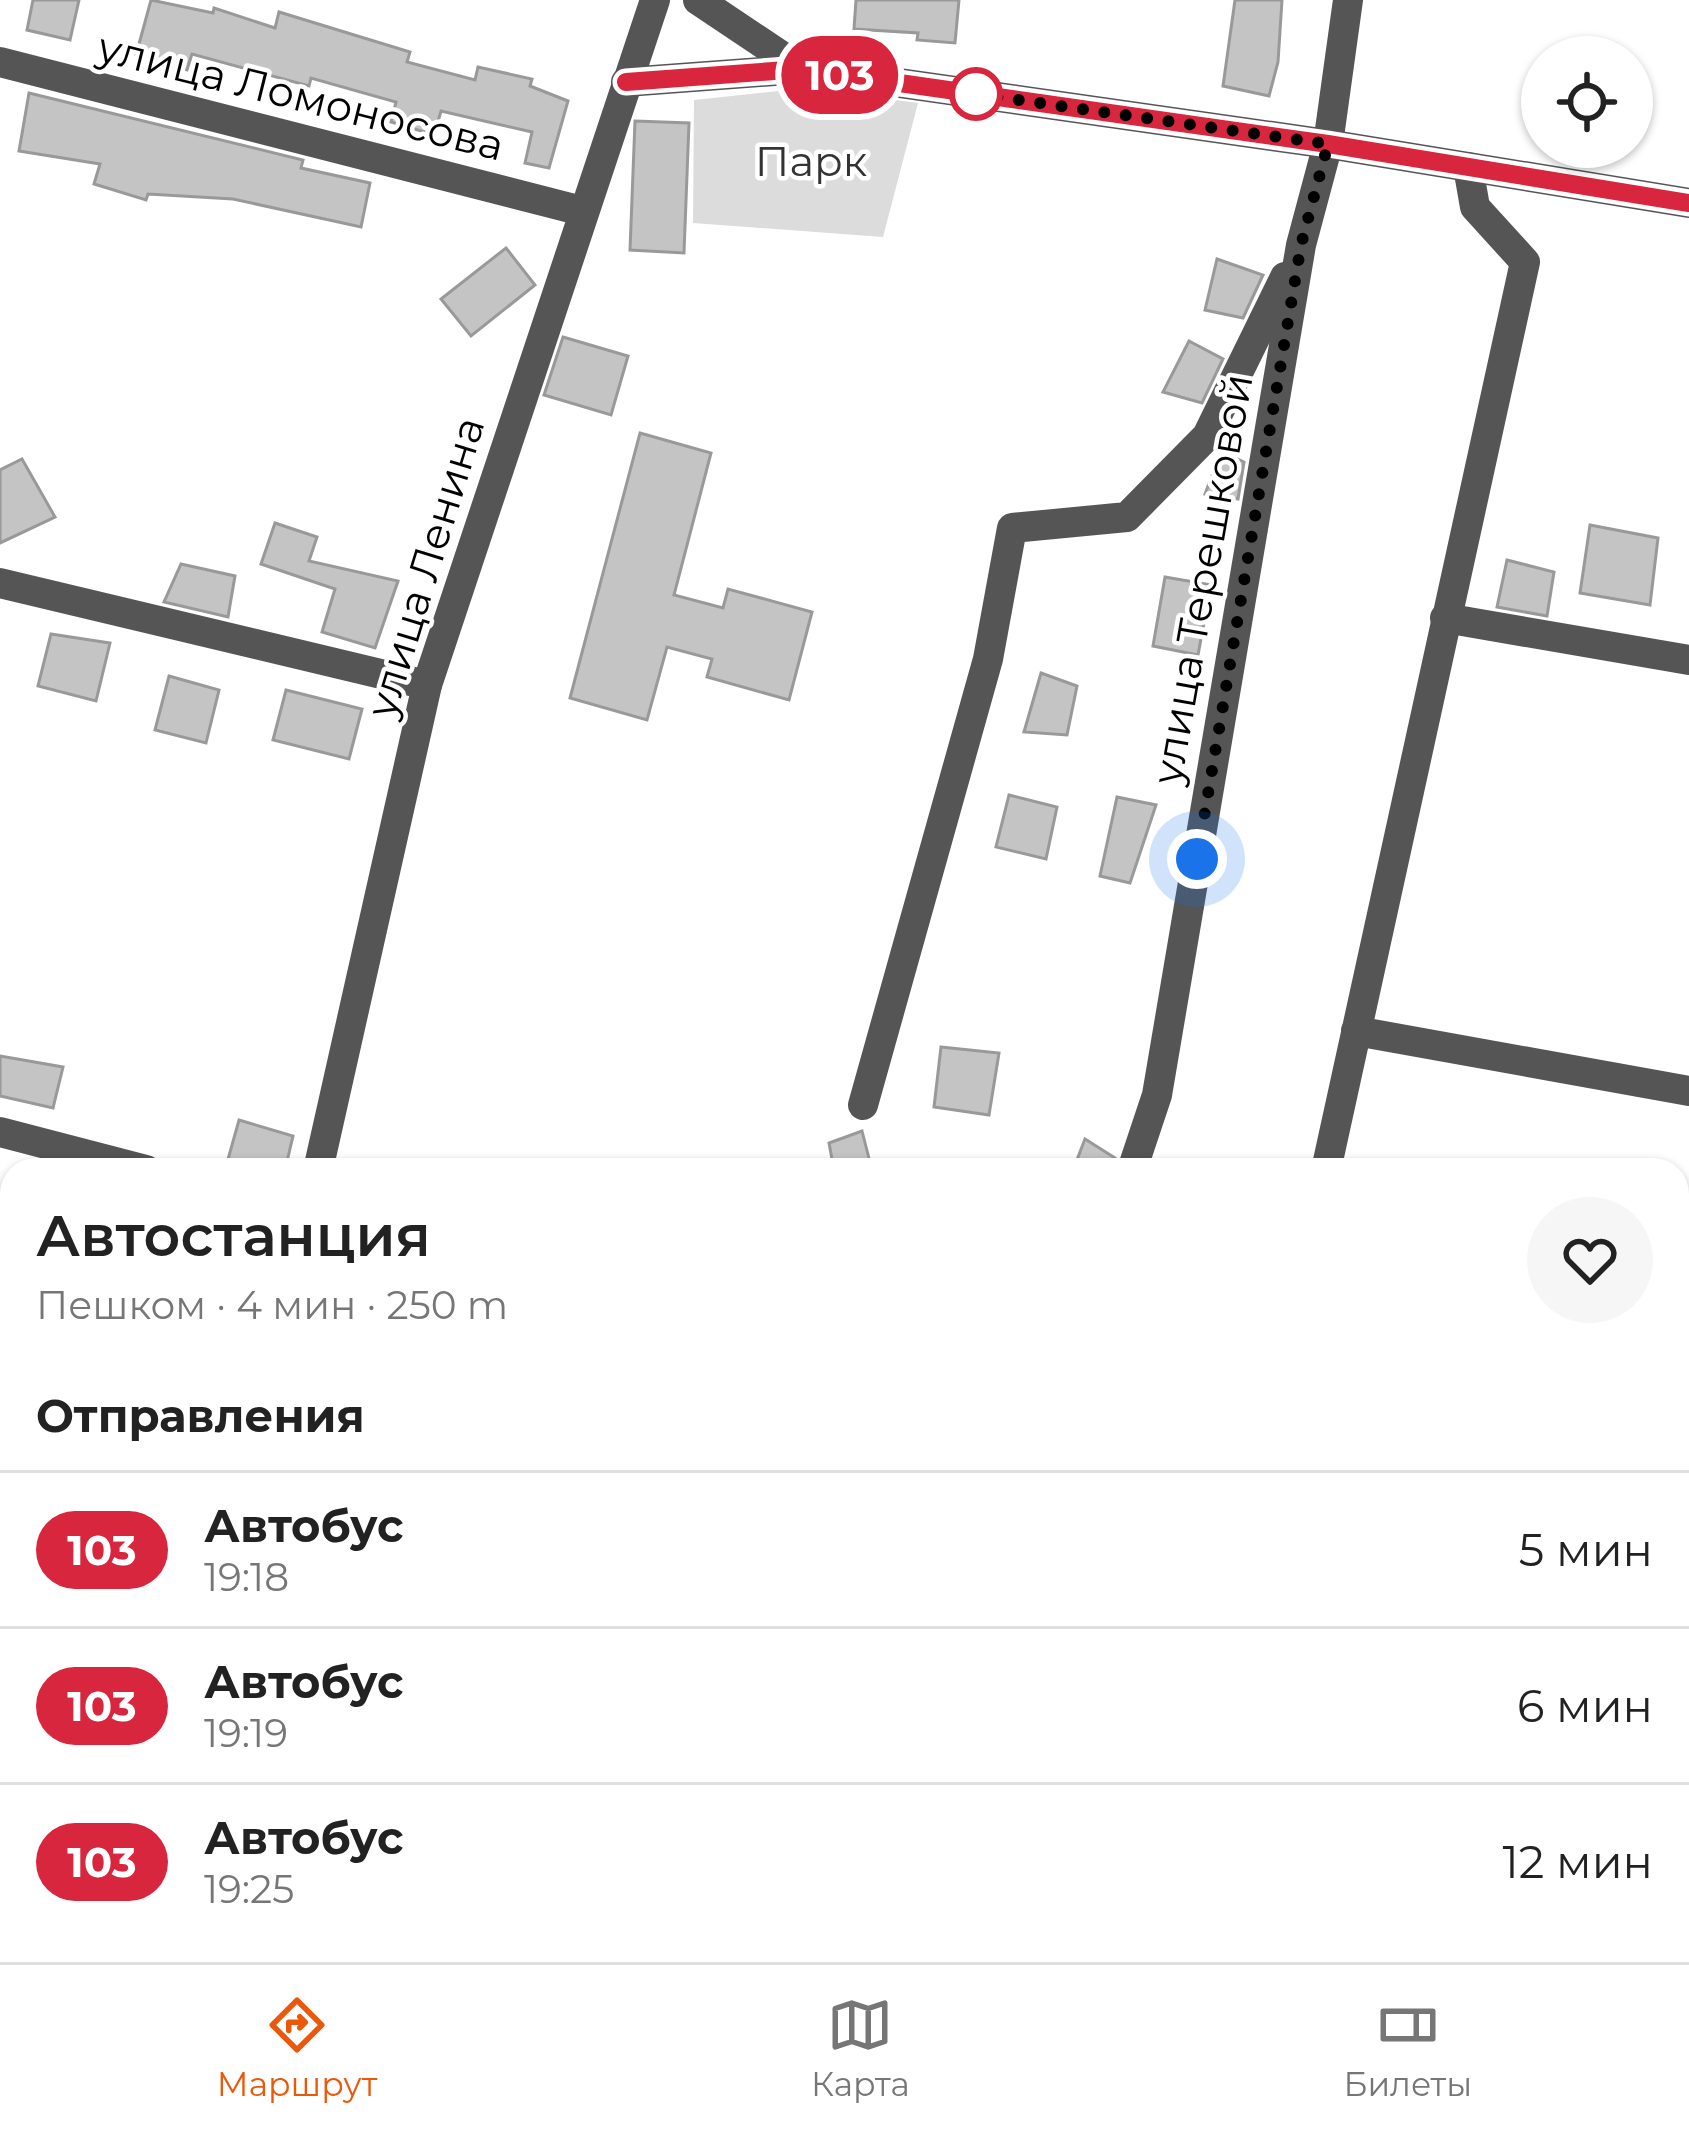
<!DOCTYPE html>
<html lang="ru">
<head>
<meta charset="utf-8">
<style>
  body { margin:0; font-family:Montserrat,sans-serif; background:#f6f6f6; color:#222; height:100vh; display:flex; flex-direction:column; font-size:45px; white-space:nowrap }
  * { box-sizing:border-box; margin:0 }
  p { font-size:39px; color:#767676 }
  .icon { flex:none; width:66px; height:66px; fill:none; stroke:currentColor; stroke-width:2; stroke-linecap:round; stroke-linejoin:round }
  .map { position:relative; flex:1; overflow:hidden }
  .details { position:absolute; left:0px; top:1158px; width:1689px; height:804px; display:flex; flex-direction:column; background:#fff; border-radius:36px 36px 0 0; box-shadow:0 3px 9px #0004 }
  .details>* { flex:none }
  .badge { padding:0 24px; border-radius:39px; font-size:42px; line-height:78px }
  .controls { position:absolute; left:1521px; top:36px; display:grid; gap:24px }
  .controls a { display:grid; place-items:center; width:132px; height:132px; border-radius:50%; background:#fff; box-shadow:0 3px 9px #0004; font-size:60px }
  .you { position:absolute; width:60px; height:60px; margin:-30px; border:9px solid #fff; border-radius:50%; background:#1a73e8; box-shadow:0 0 0 18px #1a73e833 }
  .map>.badge { position:absolute; translate:-50% -50%; box-shadow:0 0 0 6px #fff }
  h2 { padding:0 36px; font-size:45px; line-height:108px }
  .round { display:grid; place-items:center; flex:none; width:126px; height:126px; border-radius:63px; background:#f6f6f6 }
  .overview { display:flex; align-items:center; justify-content:space-between; height:204px; padding:0 36px }
  h1 { font-size:57px; font-weight:600; line-height:90px }
  ul { padding:0; list-style:none }
  li { display:flex; align-items:center; gap:36px; height:156px; padding:0 36px; border-top:3px solid #e0e0e0 }
  li div { flex:1 }
  li b { display:block; font-size:45px }
  li em { font-style:normal }
  li .badge { min-width:132px; font-weight:700; text-align:center }
  .dock { display:flex; justify-content:space-around; align-items:center; height:168px; border-top:3px solid #e0e0e0; background:#fff; font-size:33px; color:#767676 }
  .dock a { display:grid; justify-items:center; gap:6px }
  .dock .current { color:#ea580c }
  .map>svg:first-child { display:block }
</style>
</head>
<body>
<div class="map">
<svg width="1689" height="1962" viewBox="0 0 1689 1962">
  <rect width="100%" height="100%" fill="#fff"/>
  <polygon fill="#dcdcdc" points="805,88 918,103 883,237 693,223 694,100"/>
  <g fill="#c4c4c4" stroke="#999" stroke-width="3">
    <polygon points="33,0 79,0 70,40 27,30"/>
    <polygon points="151,0 213,13 214,8 275,28 279,12 410,52 407,62 475,80 478,67 532,79 530,86 568,101 549,168 525,163 532,132 441,111 434,135 391,122 396,102 311,78 309,86 192,54 187,70 136,55"/>
    <polygon points="856,0 959,0 955,43 917,40 918,33 854,29"/>
    <polygon points="1235,0 1282,0 1278,62 1269,96 1223,86"/>
    <polygon points="29,93 303,160 301,168 370,183 361,227 233,199 148,194 146,200 94,184 100,164 19,151"/>
    <polygon points="635,121 689,123 684,253 630,250"/>
    <polygon points="506,248 535,285 471,336 441,299"/>
    <polygon points="1217,259 1263,275 1243,318 1205,310"/>
    <polygon points="563,337 628,356 611,415 544,395"/>
    <polygon points="1189,341 1223,359 1202,403 1163,392"/>
    <polygon points="640,433 711,453 674,595 723,608 728,589 812,612 789,700 707,677 712,659 667,647 647,720 570,698"/>
    <polygon points="1221,451 1244,462 1238,499 1205,494"/>
    <polygon points="22,459 55,517 0,543 0,470"/>
    <polygon points="275,523 317,537 309,561 398,581 375,648 322,632 335,589 261,564"/>
    <polygon points="1590,525 1658,538 1650,605 1580,593"/>
    <polygon points="1507,560 1554,572 1547,616 1497,607"/>
    <polygon points="181,564 235,576 228,617 164,602"/>
    <polygon points="1165,577 1211,585 1198,655 1153,646"/>
    <polygon points="51,634 110,643 96,701 38,686"/>
    <polygon points="1041,673 1077,686 1067,735 1024,732"/>
    <polygon points="169,676 219,690 206,743 155,730"/>
    <polygon points="286,690 362,709 349,759 273,740"/>
    <polygon points="1009,795 1057,807 1046,859 996,847"/>
    <polygon points="1117,797 1156,805 1130,883 1100,876"/>
    <polygon points="941,1047 999,1053 989,1115 934,1107"/>
    <polygon points="0,1056 63,1067 53,1108 0,1096"/>
    <polygon points="239,1120 293,1136 285,1170 225,1170"/>
    <polygon points="862,1131 872,1170 834,1170 829,1143"/>
    <polygon points="1085,1139 1115,1158 1113,1170 1073,1170"/>
  </g>
  <g fill="none" stroke-linecap="round" stroke-linejoin="round">
    <g stroke="#555" stroke-width="30">
      <polyline points="698,0 801,69 1328,144 1689,203"/>
      <polyline points="0,62 582,211"/>
      <polyline points="626,82 801,69"/>
      <polyline points="0,583 427,685"/>
      <polyline points="1445,618 1689,660"/>
      <polyline points="1356,1031 1689,1091"/>
      <polyline points="863,1105 988,659 1012,528 1127,517 1207,436 1285,277"/>
      <polyline points="0,1132 146,1170"/>
      <polyline points="318,1170 427,685 655,0"/>
      <polyline points="1132,1170 1157,1095 1301,245 1328,144 1348,0"/>
      <polyline points="1326,1170 1525,262 1475,207 1468,167"/>
      <polyline points="1677,1467 1689,1469"/>
      <polyline points="0,1700 12,1704"/>
      <polyline points="1677,1885 1689,1888"/>
      <polyline points="0,1914 12,1910"/>
      <polyline points="153,1950 153,1962"/>
      <polyline points="792,1962 793,1950"/>
      <polyline points="1020,1962 1021,1950"/>
      <polyline points="1176,1962 1178,1950"/>
    </g>
  </g>
  <g fill="none" stroke-linecap="round" stroke-linejoin="round">
    <defs>
      <polyline id="line" points="626,82 801,69 1328,144 1689,203"/>
    </defs>
    <use href="#line" stroke="#fff" stroke-width="27"/>
    <use href="#line" stroke="#d7263d" stroke-width="18"/>
    <polyline stroke="#000" stroke-width="12" stroke-dasharray="0 21.6" points="976,94 1328,144 1301,245 1197,859"/>
  </g>
  <circle fill="#fff" stroke="#d7263d" stroke-width="6" cx="976" cy="94" r="24"/>
  <g text-anchor="middle" stroke-width="9" stroke-linejoin="round" paint-order="stroke">
    <g font-size="42" fill="#000" stroke="#fff">
      <text transform="translate(301 96) rotate(14)" y="15">улица Ломоносова</text>
      <text transform="translate(425 567) rotate(-73)" y="15">улица Ленина</text>
      <text transform="translate(1202 579) rotate(-80)" y="15">улица Терешковой</text>
    </g>
    <g font-size="42" fill="#333" stroke="#fff">
      <text x="811" y="176">Парк</text>
    </g>
  </g>
</svg>
<div class="controls">
<a><svg class="icon" aria-label="locate" viewBox="0 0 24 24"><circle cx="12" cy="12" r="6"/><path d="M12 2v4M12 18v4M2 12h4M18 12h4"/></svg></a>
</div>
<div class="you" style="left:1197px;top:859px"></div>
<b class="badge" style="left:840px;top:75px;background:#d7263d;color:#fff">103</b>
<section class="details">
<div class="overview"><div><h1>Автостанция</h1><p>Пешком · 4 мин · 250 m</p></div><a class="round"><svg class="icon" aria-label="heart" viewBox="0 0 24 24"><path d="M12 20l-8-8c-3-5 5-10 8-4 3-6 11-1 8 4z"/></svg></a></div>
<h2>Отправления</h2>
<ul>
<li><span class="badge" style="background:#d7263d;color:#fff">103</span><div><b>Автобус</b><p>19:18</p></div><em>5 мин</em></li>
<li><span class="badge" style="background:#d7263d;color:#fff">103</span><div><b>Автобус</b><p>19:19</p></div><em>6 мин</em></li>
<li><span class="badge" style="background:#d7263d;color:#fff">103</span><div><b>Автобус</b><p>19:25</p></div><em>12 мин</em></li>
</ul>
</section>
</div>
<nav class="dock">
<a class="current"><svg class="icon" aria-label="directions" viewBox="0 0 24 24"><path d="M12 3l9 9-9 9-9-9zM9 14v-3h6M13 9l2 2-2 2"/></svg>Маршрут</a>
<a><svg class="icon" aria-label="map" viewBox="0 0 24 24"><path d="M3 6l6-2 6 2 6-2v14l-6 2-6-2-6 2zM9 4v14M15 6v14"/></svg>Карта</a>
<a><svg class="icon" aria-label="tickets" viewBox="0 0 24 24"><path d="M3 7h18v10H3zM15 7v10"/></svg>Билеты</a>
</nav>
</body>
</html>
